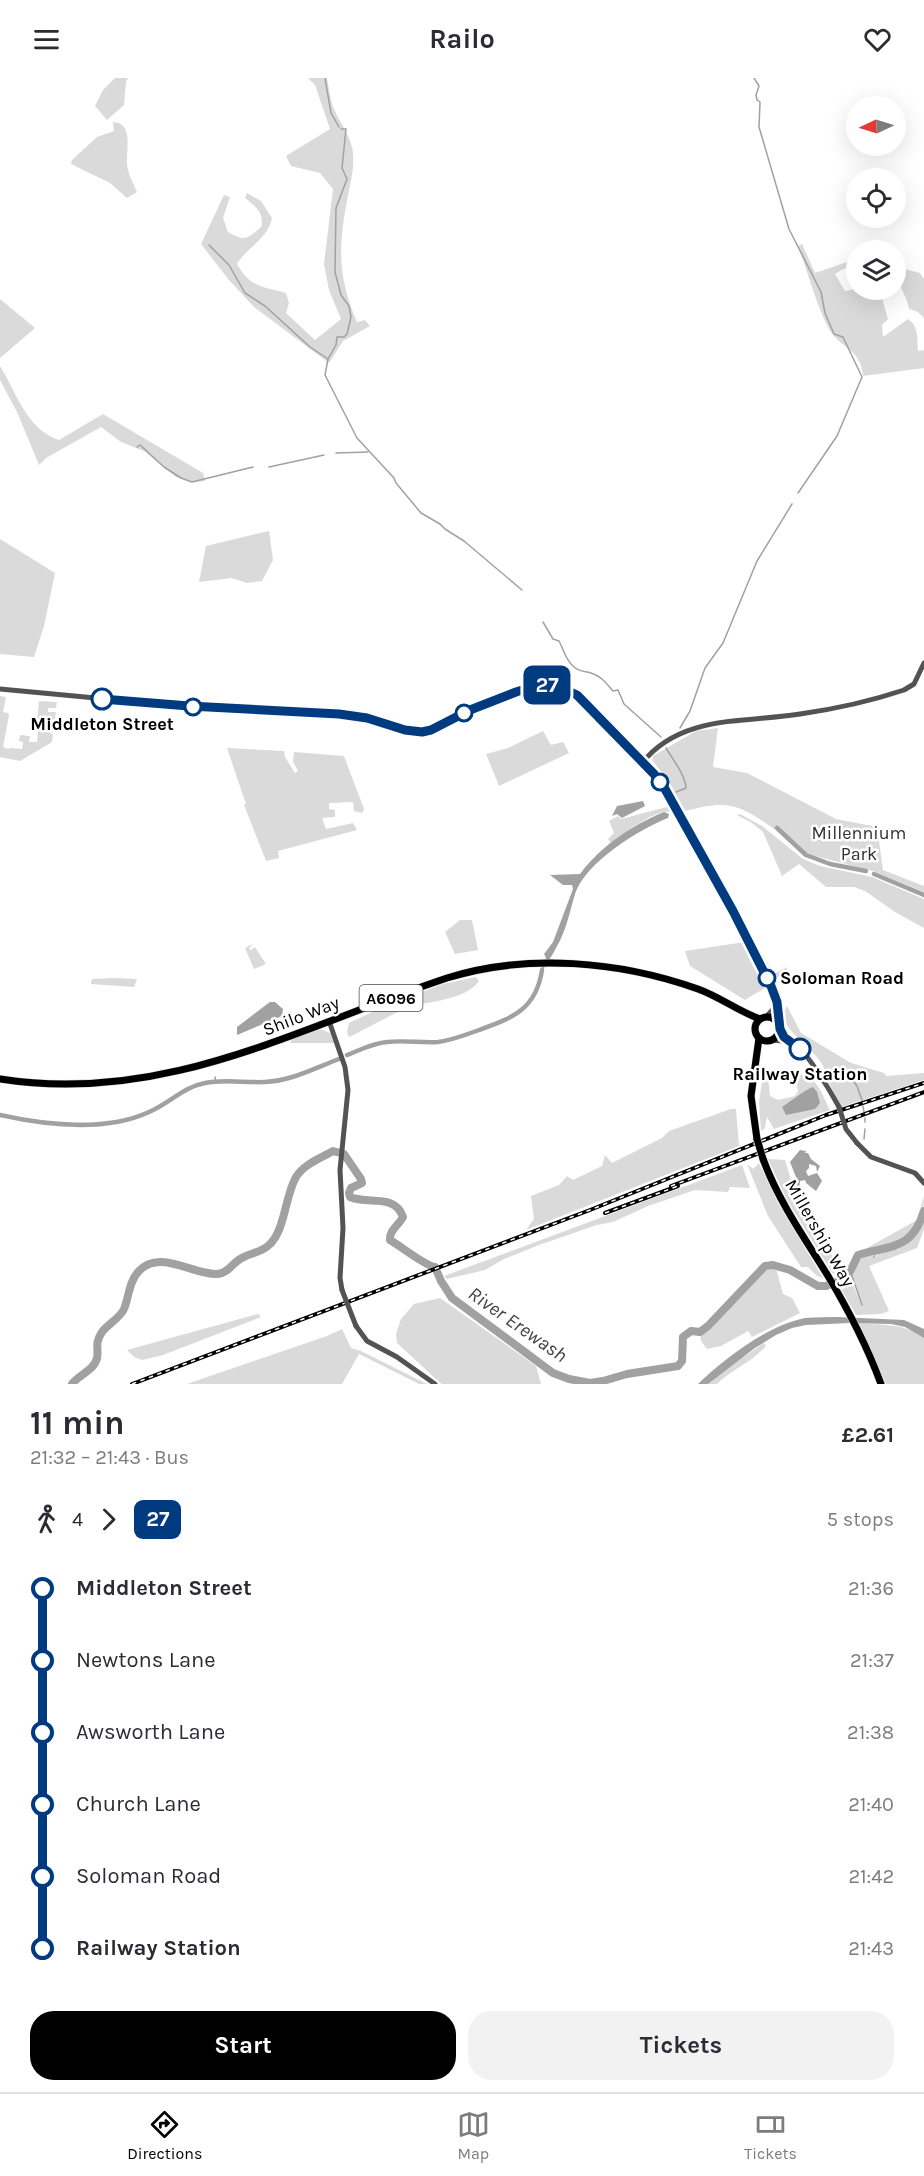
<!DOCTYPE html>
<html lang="en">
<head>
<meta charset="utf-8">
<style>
  body { margin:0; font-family:Karla,sans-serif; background:#f2f2f3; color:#2b2b33; height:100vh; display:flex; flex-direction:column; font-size:22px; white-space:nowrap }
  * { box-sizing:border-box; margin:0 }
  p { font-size:20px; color:#7c7c81 }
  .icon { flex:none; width:33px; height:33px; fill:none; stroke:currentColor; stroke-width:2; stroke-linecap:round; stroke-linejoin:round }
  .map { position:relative; height:1306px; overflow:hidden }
  .details { display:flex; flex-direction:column; background:#fff; flex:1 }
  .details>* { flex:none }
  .badge { padding:0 12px; border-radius:9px; font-size:21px; line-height:39px }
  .needle { width:39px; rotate:266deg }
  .controls { position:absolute; left:846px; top:18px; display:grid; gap:12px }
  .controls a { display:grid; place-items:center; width:60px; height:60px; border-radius:50%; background:#fff; box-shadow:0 6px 24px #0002; font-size:30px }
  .map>.badge { position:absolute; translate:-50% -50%; box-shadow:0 0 0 3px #fff }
  .legs { display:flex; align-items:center; gap:9px; height:66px; padding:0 30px; font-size:20px }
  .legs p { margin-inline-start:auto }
  .head { display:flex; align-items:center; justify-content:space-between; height:102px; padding:0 30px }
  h1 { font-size:33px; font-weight:700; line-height:45px }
  .button { display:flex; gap:12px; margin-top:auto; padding:12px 30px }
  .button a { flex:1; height:69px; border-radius:24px; background:#000; color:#fff; font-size:24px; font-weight:700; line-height:69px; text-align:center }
  .button a+a { background:#f2f2f3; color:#2b2b33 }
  ul { padding:0 30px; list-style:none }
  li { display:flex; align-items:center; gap:21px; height:72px; font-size:22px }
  li i { display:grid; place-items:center; width:9px; height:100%; margin:0 8px; background:currentColor }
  li i::after { content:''; width:15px; height:15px; margin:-8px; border:4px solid; border-radius:50%; background:#fff }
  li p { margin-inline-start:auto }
  li:first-child i { background:linear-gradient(#0000 50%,currentColor 0) }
  li:last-child i { background:linear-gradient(currentColor 50%,#0000 0) }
  header { display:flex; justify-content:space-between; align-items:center; height:78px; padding:0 30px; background:#fff; font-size:27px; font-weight:700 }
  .dock { display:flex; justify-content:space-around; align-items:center; height:84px; border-top:2px solid #e1e1e2; background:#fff; font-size:16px; color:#7c7c81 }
  .dock a { display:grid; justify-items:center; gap:3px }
  .dock .active { color:#000 }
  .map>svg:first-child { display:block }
</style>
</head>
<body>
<header><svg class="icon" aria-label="menu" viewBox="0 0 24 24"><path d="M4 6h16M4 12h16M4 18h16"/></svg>Railo<svg class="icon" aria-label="heart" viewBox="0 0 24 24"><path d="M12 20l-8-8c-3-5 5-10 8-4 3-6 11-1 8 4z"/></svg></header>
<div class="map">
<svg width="924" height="1306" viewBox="0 0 924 1306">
  <rect width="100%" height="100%" fill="#fff"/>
  <g fill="#dadada">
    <polygon points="115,0 128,0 126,4 124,27 107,42 95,28 103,12"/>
    <path d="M308,0H327C329,10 330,22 334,31C339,43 349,56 352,69C356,86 350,106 347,123C338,170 338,200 357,244L365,242L370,248L343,263L329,285L254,229L229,202L201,166L224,117L230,119L223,140L228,154C245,164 247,161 261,149C265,135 255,128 245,120L247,115L261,123L272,140C268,161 247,169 237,186C251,210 261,208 286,215L289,225L286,235L315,262L341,241L329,212L324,186L333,111L320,95L291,88L286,78L330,51L315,7Z"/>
    <path d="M113,44C134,45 126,72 127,86C128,96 133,105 137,114L127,120L110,105L71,86L72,82L97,59L114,53Z"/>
    <path d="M802,166L815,195L856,181V187L841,192L835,196L845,213L855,211L863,214L867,212H888L881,217L888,241L882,247L883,259L908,241C919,249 917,260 918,273L924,272V290L863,298C861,270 840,271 829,251C816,226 808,195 798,168Z"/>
    <path d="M896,189L920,195L924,201V240L918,234L909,231C909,225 899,204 896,201Z"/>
    <polygon points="0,221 35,250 0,280"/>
    <path d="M0,288C17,315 26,351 59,362L103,336L203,395L205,403L194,404L176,399L144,373L121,364L101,349L46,380L39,387L17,334L0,302Z"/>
    <polygon points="269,453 273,482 262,503 247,505 232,500 199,504 206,468"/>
    <polygon points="0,461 55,495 44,548 34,579 0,576"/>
    <polygon points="0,618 6,619 3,634 8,635 9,637 3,669 8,671 10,670 22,671 23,664 19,663 20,657 30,658 29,664 37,664 38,653 41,650 42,645 37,644 39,623 57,624 56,630 48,630 48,634 56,634 53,653 50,655 53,657 52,664 20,683 0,679"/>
    <path d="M718,650L713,689L747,695L836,741L877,749L883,792L924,808V814L873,793L815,778L805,774L779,751H774C738,725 727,722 685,733L670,710L667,702L653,683V678L696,653Z"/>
    <polygon points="543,653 551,667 563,664 569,675 499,708 486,676 508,670"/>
    <polygon points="227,670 284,673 285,679 295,695 298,693 293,684 294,674 344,678 364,731 362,735 354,733 353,724 329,725 329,731 335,732 335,739 322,740 326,751 353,745 357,752 278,773 279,780 266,783 244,727 246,726"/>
    <path d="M667,729L670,734C655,731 623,756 611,765L608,761L614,755L609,743L618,738L621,741Z"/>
    <polygon points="740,736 762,748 803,781 820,788 872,799 924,821 924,850 895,834 865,813 854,809 826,809 799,786 782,798 763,754 752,745 737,737"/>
    <polygon points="712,787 746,850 748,851 774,896 787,889 787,895 772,901"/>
    <polygon points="460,842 472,842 478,872 455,876 445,854"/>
    <polygon points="745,864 765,910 745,922 690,888 685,873"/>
    <polygon points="253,866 249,871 251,872 255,869 266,886 254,891 245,870"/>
    <path d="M476,899L479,903C464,924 426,922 405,931C386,939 368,950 349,959L347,954L349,945L385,928L443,906Z"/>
    <polygon points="113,900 137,901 134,909 91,906 91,905 92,901"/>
    <path d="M787,928L801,955L851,985L884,995L886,998L924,995V1002L841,1029L826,999C827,973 771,953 787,928Z"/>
    <polygon points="320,951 330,955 334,965 290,965 292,961"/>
    <path d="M804,996C818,1001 823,1019 830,1032L774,1051L767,1039L765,1050L761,1053L759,1024L763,997L768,998L770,1018L778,1022L795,1018L798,1013L795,999Z"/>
    <polygon points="731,1031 736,1031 739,1068 526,1152 534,1141 531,1118 559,1107 567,1098 573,1102 602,1088 605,1077 612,1085 662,1060 669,1053"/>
    <polygon points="768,1081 785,1082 794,1112 839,1190 833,1196 787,1122"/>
    <polygon points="759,1085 778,1125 823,1200 817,1198 808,1189 801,1189 768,1138 747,1086 753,1091"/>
    <polygon points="742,1087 750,1110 730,1109 728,1114 695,1112 648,1128 613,1144 597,1147 539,1167 502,1182 485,1192 447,1201 444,1198"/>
    <path d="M924,1118C924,1157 901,1166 867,1174V1170L917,1142Z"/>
    <path d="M924,1136V1151L917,1170L869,1188L889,1233L881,1236L856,1237L841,1211L846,1210L841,1207L852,1204L862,1229L853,1198L860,1179L873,1176V1178L876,1179L877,1176C903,1169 916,1162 924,1136Z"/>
    <polygon points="776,1190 783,1216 792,1220 800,1235 752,1259 748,1253 721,1268 707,1271 701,1263 700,1255 762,1193"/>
    <polygon points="440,1220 536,1288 541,1306 442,1306 437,1302 397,1265 396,1256 401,1241 414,1226"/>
    <polygon points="258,1236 261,1239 163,1277 142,1282 134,1279 127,1272"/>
    <path d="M859,1245C885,1248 901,1244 924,1260V1306H886Z"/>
    <polygon points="342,1251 351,1270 361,1273 427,1306 419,1306 359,1276 342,1306 187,1306 327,1258"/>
    <path d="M764,1265L766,1268C752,1284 732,1291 717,1306H708L728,1290Z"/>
  </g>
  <g fill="#a1a1a1">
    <polygon points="643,723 645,728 622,740 617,736 612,738 617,728"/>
    <path d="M664,734L669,736L668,740C639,751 585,785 575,816C570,833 566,853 557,868C553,877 547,884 543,892L540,893L546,880L544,876L553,864L573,811L572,807H563L550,797L580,796C601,768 632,747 664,734Z"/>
    <polygon points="270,924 275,924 283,931 282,938 237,957 237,949"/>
    <path d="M813,1009L817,1014L820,1025L815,1031L786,1037L782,1029C790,1024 806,1011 813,1009Z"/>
    <polygon points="800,1072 806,1073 805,1075 808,1075 811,1081 820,1088 817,1094 816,1088 809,1086 809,1090 806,1093 808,1098 817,1095 822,1103 816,1113 806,1105 805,1102 800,1103 799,1114 794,1111 796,1099 790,1084"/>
    <path d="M838,1239L904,1242L924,1251V1260L905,1249L891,1246L849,1245L806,1247L792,1250L776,1257L755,1270L708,1306H698C724,1281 768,1247 805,1240C816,1239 828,1239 838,1239Z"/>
  </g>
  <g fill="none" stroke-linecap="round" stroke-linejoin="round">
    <g stroke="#a1a1a1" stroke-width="1.5">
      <polyline points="325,0 331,35 339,49"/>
      <polyline points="754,0 759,8 756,17 757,22 760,24 759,49 789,151 821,214 825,235 834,256 843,259 862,299 837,358 798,415"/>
      <polyline points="341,51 346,51 342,90 347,101 336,130 335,194 341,217 349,228 351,239 347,256 344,259 337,259 336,267 328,281 325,297 357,360 394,400 396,405 421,435 440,446 445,451 464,463 522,512"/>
      <polyline points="209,167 229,187 245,215 265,228 310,269 328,281"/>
      <polyline points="137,369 140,367 164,389 181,400 192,404 253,389"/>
      <polyline points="336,375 368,374"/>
      <polyline points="269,389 324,377"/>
      <path d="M543,544L553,561L559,563C564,572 565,581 573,588C579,594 584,593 591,595C601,598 606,605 613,613L618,612L624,626L661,659"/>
      <polyline points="680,650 690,633 705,590 723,565 757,483 792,426"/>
      <path d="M666,670C673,682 685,696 686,710L676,714"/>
      <polyline points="846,994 857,1008 862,1022"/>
      <polyline points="215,999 216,1004"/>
      <polyline points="863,1028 864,1034"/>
      <polyline points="865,1044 865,1040"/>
      <polyline points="864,1061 865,1051"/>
      <polyline points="874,1179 876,1174"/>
      <polyline points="851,1195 862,1227"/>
    </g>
    <g stroke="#a1a1a1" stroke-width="4.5">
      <polyline points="777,750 806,777 830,786 866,793"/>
      <polyline points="874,796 924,817"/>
      <path d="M347,977C360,972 373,965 387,964C404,962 421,965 438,964C453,962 465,957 479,952C512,940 536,932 542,892"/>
      <path d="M0,1037C45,1047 106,1054 149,1034C169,1026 183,1009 205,1005C224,1001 245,1005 265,1004C291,1003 315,990 339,981"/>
    </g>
    <path stroke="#a1a1a1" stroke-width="8" d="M72,1306C78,1297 94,1293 97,1280C99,1270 94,1266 102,1254C108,1246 120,1240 124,1231C129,1219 129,1203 139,1193C160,1170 194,1198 218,1196C228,1195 232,1186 240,1181C249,1175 261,1175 269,1167C285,1153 285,1118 296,1099C304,1086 321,1080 333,1073L344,1076L361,1101L362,1105L351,1110L349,1115L350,1119C368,1127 395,1115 403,1139C399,1147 389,1152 390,1162C402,1169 424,1187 435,1189L441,1203L452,1220L553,1295L569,1301L590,1305L603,1303L627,1296L678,1288L682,1283L683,1259L691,1253L700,1254L708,1248L765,1188L773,1187L790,1192L818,1208H826L847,1200L858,1177C892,1167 912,1172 924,1133"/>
    <defs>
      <g id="primary">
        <circle cx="767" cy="951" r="12"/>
        <path d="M0,1001C164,1027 297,950 447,900C528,875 619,883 698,911C720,919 738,933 760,941"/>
        <polyline points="757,1061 751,1018 759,960"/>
        <path d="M763,1081C779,1124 804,1159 828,1198C849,1233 867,1268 881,1306"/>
      </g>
    </defs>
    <use href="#primary" stroke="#dbdbdb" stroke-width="8"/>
    <g stroke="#535353" stroke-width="5">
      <polyline points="0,611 170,627 339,636 367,640 405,652 422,654 431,652 470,632 529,609 545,607 561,609 577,617 654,696 665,711 752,870 776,920 777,944"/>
      <path d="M642,685C681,636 745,645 800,636C835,631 871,623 904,612L914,606L924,585"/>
      <polyline points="766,939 776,928"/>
      <polyline points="329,943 345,989 348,1012 340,1092 343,1150 340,1200 342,1212"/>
      <path d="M779,951C786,961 796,966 804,975C817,991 829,1011 839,1029"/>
      <polyline points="772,962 782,963 794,968"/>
      <polyline points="857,1065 871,1079 915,1095 924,1105"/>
      <polyline points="356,1248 367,1263 397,1279 435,1306"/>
    </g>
    <use href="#primary" stroke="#000" stroke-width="7"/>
    <defs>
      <g id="rail">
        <polyline points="671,1108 924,1014"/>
        <polyline points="605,1135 678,1108"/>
        <polyline points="132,1306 590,1132 826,1037 924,1005"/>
      </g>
    </defs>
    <use href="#rail" stroke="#000" stroke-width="4"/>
    <use href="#rail" stroke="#fff" stroke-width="1.5" stroke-dasharray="4.5" stroke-linecap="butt"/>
    <defs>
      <polyline id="primary-bridge" points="757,1061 763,1081"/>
    </defs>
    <use href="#primary-bridge" stroke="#dbdbdb" stroke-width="8" stroke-linecap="butt"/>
    <g stroke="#535353" stroke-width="5">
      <polyline points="839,1029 846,1051 857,1065"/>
      <polyline points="342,1212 356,1248"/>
    </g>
    <use href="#primary-bridge" stroke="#000" stroke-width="7"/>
  </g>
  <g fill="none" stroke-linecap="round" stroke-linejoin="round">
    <defs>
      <polyline id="line-1" points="102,621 189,628 339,636 367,640 405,652 422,654 431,652 470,632 516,614 538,607 557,608 577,617 654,696 665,711 733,833 771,908 777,924 780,951 784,959 800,971"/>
    </defs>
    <use href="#line-1" stroke="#fff" stroke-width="14"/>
    <use href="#line-1" stroke="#003b80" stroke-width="9"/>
  </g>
  <g fill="#fff" stroke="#003b80" stroke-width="3">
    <circle cx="102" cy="621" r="10"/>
    <circle cx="193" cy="629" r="8"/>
    <circle cx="464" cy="635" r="8"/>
    <circle cx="660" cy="704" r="8"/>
    <circle cx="767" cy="900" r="8"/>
    <circle cx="800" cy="971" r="10"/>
  </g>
  <g text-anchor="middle" stroke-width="5" stroke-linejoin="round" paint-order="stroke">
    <rect fill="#fff" stroke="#4c4c4c" stroke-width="1.5" x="359.5" y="907" width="63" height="26" rx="4.5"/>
    <g font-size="16" font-weight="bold" fill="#000">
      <text x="391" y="926">A6096</text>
    </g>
    <g font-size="18" font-weight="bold" fill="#000" stroke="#fff">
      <text x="102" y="652">Middleton Street</text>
      <text x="780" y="906" text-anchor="start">Soloman Road</text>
      <text x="800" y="1002">Railway Station</text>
    </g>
    <g font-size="18" fill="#313131" stroke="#fff">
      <text x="859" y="761">Millennium<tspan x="859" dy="21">Park</tspan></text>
    </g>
    <g font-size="18" fill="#000" stroke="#fff">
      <text transform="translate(301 938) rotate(-21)" y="6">Shilo Way</text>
      <text transform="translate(820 1155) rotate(60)" y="6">Millership Way</text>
    </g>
    <g font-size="20" font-style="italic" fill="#424242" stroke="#fff">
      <text transform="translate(518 1246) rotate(35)" y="7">River Erewash</text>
    </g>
  </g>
</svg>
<div class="controls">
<a><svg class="needle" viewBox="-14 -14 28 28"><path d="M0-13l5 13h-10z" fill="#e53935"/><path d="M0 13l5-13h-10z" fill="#7c7c81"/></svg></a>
<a><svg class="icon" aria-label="locate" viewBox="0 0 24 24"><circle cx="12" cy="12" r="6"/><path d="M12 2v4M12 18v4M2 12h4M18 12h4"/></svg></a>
<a><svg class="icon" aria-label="layers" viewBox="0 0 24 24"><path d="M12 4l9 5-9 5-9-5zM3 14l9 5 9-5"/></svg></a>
</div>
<b class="badge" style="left:547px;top:607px;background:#003b80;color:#fff">27</b>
</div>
<section class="details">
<div class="head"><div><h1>11 min</h1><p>21:32 – 21:43 · Bus</p></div><b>£2.61</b></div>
<div class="legs"><svg class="icon" aria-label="walk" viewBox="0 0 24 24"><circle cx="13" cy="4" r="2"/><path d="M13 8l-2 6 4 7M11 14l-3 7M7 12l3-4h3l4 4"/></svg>4<svg class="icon" aria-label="forward" viewBox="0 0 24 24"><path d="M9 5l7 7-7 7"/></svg><b class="badge" style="background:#003b80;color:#fff">27</b><p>5 stops</p></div>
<ul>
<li><i style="color:#003b80"></i><b>Middleton Street</b><p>21:36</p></li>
<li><i style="color:#003b80"></i><span>Newtons Lane</span><p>21:37</p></li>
<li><i style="color:#003b80"></i><span>Awsworth Lane</span><p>21:38</p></li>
<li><i style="color:#003b80"></i><span>Church Lane</span><p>21:40</p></li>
<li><i style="color:#003b80"></i><span>Soloman Road</span><p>21:42</p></li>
<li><i style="color:#003b80"></i><b>Railway Station</b><p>21:43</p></li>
</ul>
<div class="button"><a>Start</a><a>Tickets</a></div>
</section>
<nav class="dock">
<a class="active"><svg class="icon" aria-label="directions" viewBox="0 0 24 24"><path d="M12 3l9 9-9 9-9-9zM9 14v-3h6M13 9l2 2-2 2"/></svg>Directions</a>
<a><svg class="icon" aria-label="map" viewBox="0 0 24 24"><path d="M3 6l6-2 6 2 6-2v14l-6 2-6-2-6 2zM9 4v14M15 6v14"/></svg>Map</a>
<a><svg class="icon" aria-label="tickets" viewBox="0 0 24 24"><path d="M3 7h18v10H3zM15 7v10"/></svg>Tickets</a>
</nav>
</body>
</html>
